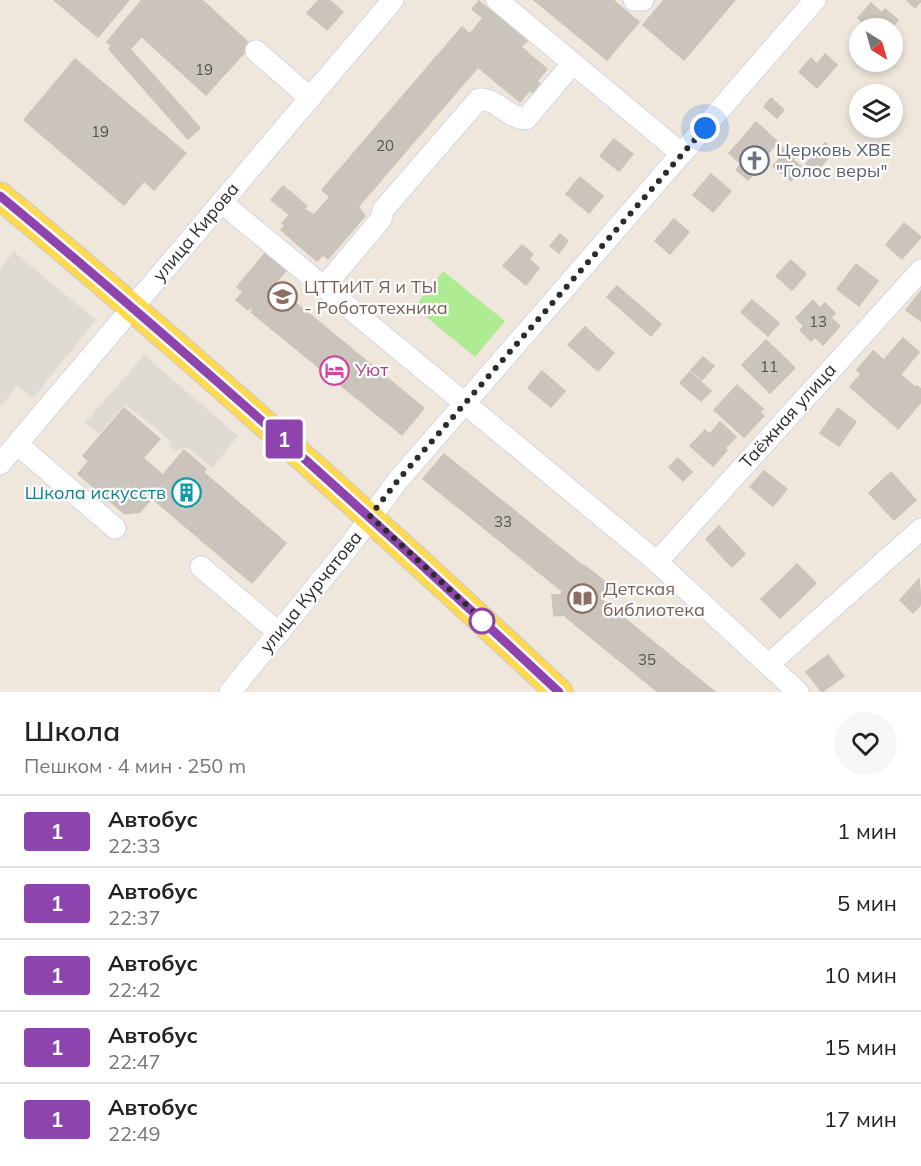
<!DOCTYPE html>
<html lang="ru">
<head>
<meta charset="utf-8">
<style>
  body { margin:0; font-family:Mulish,sans-serif; background:#f6f6f6; color:#222; height:100vh; display:flex; flex-direction:column; font-size:22px; white-space:nowrap }
  * { box-sizing:border-box; margin:0 }
  p { font-size:20px; color:#767676 }
  .icon { flex:none; width:33px; height:33px; fill:none; stroke:currentColor; stroke-width:2; stroke-linecap:round; stroke-linejoin:round }
  .map { position:relative; height:692px; overflow:hidden }
  .drawer { display:flex; flex-direction:column; background:#fff; flex:1 }
  .drawer>* { flex:none }
  .badge { padding:0 12px; border-radius:4px; font-size:21px; line-height:39px }
  .needle { width:39px; rotate:143deg }
  .controls { position:absolute; left:849px; top:18px; display:grid; gap:12px }
  .controls a { display:grid; place-items:center; width:54px; height:54px; border-radius:50%; background:#fff; box-shadow:0 3px 9px #0003; font-size:30px }
  .you { position:absolute; width:30px; height:30px; margin:-15px; border:4px solid #fff; border-radius:50%; background:#1a73e8; box-shadow:0 0 0 9px #1a73e833 }
  .map>.badge { position:absolute; translate:-50% -50%; box-shadow:0 0 0 3px #fff }
  .round { display:grid; place-items:center; flex:none; width:63px; height:63px; border-radius:32px; background:#f6f6f6 }
  .summary { display:flex; align-items:center; justify-content:space-between; height:102px; padding:0 24px }
  h1 { font-size:28px; font-weight:600; line-height:45px }
  ul { padding:0; list-style:none }
  li { display:flex; align-items:center; gap:18px; height:72px; padding:0 24px; border-top:2px solid #e0e0e0 }
  li div { flex:1 }
  li b { display:block; font-size:22px }
  li em { font-style:normal }
  li .badge { min-width:66px; font-weight:700; text-align:center }
  .map>svg:first-child { display:block }
</style>
</head>
<body>
<div class="map">
<svg width="921" height="692" viewBox="0 0 921 692">
  <rect width="100%" height="100%" fill="#efe7dc"/>
  <polygon fill="#afeb93" points="443,271 505,321 475,357 414,307"/>
  <g fill="#dedad4">
    <polygon points="14,252 96,320 33,398 17,386 0,407 0,269"/>
    <polygon points="144,355 238,436 212,468 187,447 176,451 168,446 171,441 125,404 99,434 85,423"/>
  </g>
  <g fill="#cac4bc" stroke="#cbc4b6" stroke-width="1.5">
    <polygon points="54,0 129,0 98,37"/>
    <polygon points="142,0 175,0 130,49 200,128 188,139 109,49 112,46 107,42"/>
    <polygon points="176,0 202,0 251,45 206,95 142,37"/>
    <polygon points="319,0 329,0 343,12 327,30 307,13"/>
    <polygon points="534,0 613,0 639,22 607,60"/>
    <polygon points="664,0 735,0 684,60 643,25"/>
    <polygon points="907,0 921,0 921,1 915,8"/>
    <polygon points="479,1 527,41 521,47 547,69 537,81 541,85 534,94 530,90 520,102 478,67 358,207 365,216 328,259 323,255 317,261 281,230 285,225 282,223 298,206 314,215 330,197 322,190 462,27 470,34 483,18 472,9"/>
    <polygon points="871,3 882,13 885,9 898,20 891,28 863,28 866,25 858,18"/>
    <polygon points="825,54 837,65 817,88 799,72 811,58 817,64"/>
    <polygon points="75,59 175,144 124,205 24,120"/>
    <polygon points="771,98 784,110 777,118 764,107"/>
    <polygon points="756,122 778,142 762,160 740,141"/>
    <polygon points="614,139 633,154 619,171 600,156"/>
    <polygon points="740,141 764,162 748,180 736,170 741,164 729,153"/>
    <polygon points="825,143 834,151 816,172 806,164"/>
    <polygon points="175,144 186,153 154,190 144,181"/>
    <polygon points="786,145 797,155 793,160 802,167 791,181 773,166 781,157 778,154"/>
    <polygon points="711,174 731,191 713,212 693,195"/>
    <polygon points="580,177 603,196 589,213 566,194"/>
    <polygon points="283,186 307,206 303,210 298,206 290,215 271,200"/>
    <polygon points="674,219 689,232 670,254 655,241"/>
    <polygon points="904,223 921,237 902,259 886,245"/>
    <polygon points="560,234 568,241 559,253 550,246"/>
    <polygon points="522,245 533,254 529,259 539,268 526,285 503,266"/>
    <polygon points="266,252 287,269 258,304 237,287"/>
    <polygon points="791,260 806,274 792,290 776,276"/>
    <polygon points="856,264 878,281 859,306 837,289"/>
    <polygon points="274,285 424,408 402,435 251,312"/>
    <polygon points="617,286 661,324 651,336 607,297"/>
    <polygon points="921,291 921,321 906,310"/>
    <polygon points="243,292 258,304 253,310 250,307 248,310 236,300"/>
    <polygon points="752,300 779,323 768,336 741,312"/>
    <polygon points="813,300 820,308 825,303 835,313 831,318 840,326 823,345 815,337 811,341 800,330 804,326 796,318"/>
    <polygon points="585,327 614,353 598,371 568,345"/>
    <polygon points="903,338 919,352 901,374 884,360"/>
    <polygon points="766,340 795,368 770,393 742,365"/>
    <polygon points="873,351 915,387 887,419 850,387 861,374 857,370"/>
    <polygon points="703,357 714,366 702,380 691,370"/>
    <polygon points="542,371 565,391 551,407 528,388"/>
    <polygon points="690,372 711,391 701,401 680,383"/>
    <polygon points="737,385 763,409 760,412 764,416 744,437 714,410"/>
    <polygon points="917,386 921,389 921,402 898,429 888,420"/>
    <polygon points="124,408 160,439 143,458 163,475 184,450 206,469 203,472 286,543 252,583 128,478 119,488 83,456"/>
    <polygon points="838,408 856,422 839,446 820,433"/>
    <polygon points="720,422 736,437 725,448 710,434"/>
    <polygon points="705,430 727,450 713,466 690,446"/>
    <polygon points="444,454 583,566 562,591 423,479"/>
    <polygon points="678,458 692,472 683,481 669,467"/>
    <polygon points="89,461 119,488 128,478 152,498 140,512 125,514 78,474"/>
    <polygon points="764,471 787,489 773,506 750,487"/>
    <polygon points="891,472 916,500 894,520 869,493"/>
    <polygon points="719,526 745,554 732,567 706,539"/>
    <polygon points="797,564 816,583 800,599 781,580"/>
    <polygon points="584,565 612,587 579,628 564,615 554,616 552,595 560,595"/>
    <polygon points="919,579 921,604 913,613 900,600"/>
    <polygon points="781,580 800,599 780,618 761,599"/>
    <polygon points="602,600 715,692 658,692 579,628"/>
    <polygon points="828,655 844,676 822,692 806,672"/>
  </g>
  <g fill="none" stroke-linecap="round" stroke-linejoin="round">
    <defs>
      <g id="minor">
        <polyline points="497,0 682,154"/>
        <polyline points="634,0 643,0"/>
        <polyline points="256,51 310,98"/>
        <polyline points="221,202 657,562 798,692"/>
        <path d="M324,287L381,219L383,210L479,99C498,99 507,118 526,119L573,63"/>
        <polyline points="17,444 115,528"/>
        <polyline points="0,464 393,0"/>
        <polyline points="657,562 921,270"/>
        <polyline points="201,567 279,633"/>
        <polyline points="769,664 921,529"/>
        <polyline points="230,692 351,544 399,479 815,0"/>
      </g>
      <path id="major" d="M0,196C192,355 377,522 559,692"/>
    </defs>
    <use href="#minor" stroke="#d1d5e6" stroke-width="23"/>
    <use href="#major" stroke="#c8c8c8" stroke-width="29"/>
    <use href="#minor" stroke="#fff" stroke-width="21"/>
    <use href="#major" stroke="#ffda51" stroke-width="27"/>
  </g>
  <g fill="none" stroke-linecap="round" stroke-linejoin="round">
    <defs>
      <path id="line" d="M0,196C192,355 377,522 559,692"/>
    </defs>
    <use href="#line" stroke="#fff" stroke-width="14"/>
    <use href="#line" stroke="#8e44ad" stroke-width="9"/>
    <polyline stroke="#2c2c2c" stroke-width="6" stroke-dasharray="0 10.8" points="482,621 486,623 370,516 399,479 705,128"/>
  </g>
  <defs>
    <symbol id="church-ring" viewBox="-11 -11 22 22"><circle r="9.5" fill="#fff" stroke="#6b7280" stroke-width="1.5"/><path d="M-1.2-6h2.4v3.5h3.3v2.4h-3.3V6h-2.4V-.1h-3.3v-2.4h3.3Z" fill="#6b7280"/></symbol>
    <symbol id="school-ring" viewBox="-11 -11 22 22"><circle r="9.5" fill="#fff" stroke="#8d6e63" stroke-width="1.5"/><path d="M0-5L7-2L0 1L-7-2ZM-4 1L0 2.5L4 1V4Q0 6-4 4Z" fill="#8d6e63"/></symbol>
    <symbol id="hotel-ring" viewBox="-11 -11 22 22"><circle r="9.5" fill="#fff" stroke="#d1479c" stroke-width="1.5"/><path d="M-6-4.5h1.5V1H6V5H4.5V3h-9V5H-6ZM-4 0a1.8 1.8 0 1 1 3.6 0ZM.5 0V-2.5h3Q6-2.5 6 0Z" fill="#d1479c"/></symbol>
    <symbol id="building-ring" viewBox="-11 -11 22 22"><circle r="9.5" fill="#fff" stroke="#0f9aa8" stroke-width="1.5"/><path d="M-4-6H4V6H1V3H-1V6H-4ZM-2.5-4.3h1.7v1.8h-1.7ZM.8-4.3h1.7v1.8H.8ZM-2.5-1h1.7V.8h-1.7ZM.8-1h1.7V.8H.8Z" fill="#0f9aa8"/></symbol>
    <symbol id="library-ring" viewBox="-11 -11 22 22"><circle r="9.5" fill="#fff" stroke="#8d6e63" stroke-width="1.5"/><path d="M-6-4Q-3-5.5-.7-3.5V5Q-3 3-6 4ZM6-4Q3-5.5 .7-3.5V5Q3 3 6 4Z" fill="#8d6e63"/></symbol>
  </defs>
  <g fill-rule="evenodd">
    <use href="#church-ring" x="738" y="144" width="33" height="33"/>
    <use href="#school-ring" x="266" y="280" width="33" height="33"/>
    <use href="#hotel-ring" x="318" y="354" width="33" height="33"/>
    <use href="#building-ring" x="170" y="476" width="33" height="33"/>
    <use href="#library-ring" x="566" y="582" width="33" height="33"/>
  </g>
  <circle fill="#fff" stroke="#8e44ad" stroke-width="3" cx="482" cy="621" r="12"/>
  <g text-anchor="middle" stroke-width="4.5" stroke-linejoin="round" paint-order="stroke">
    <g font-size="15" fill="#545250">
      <text x="204" y="75">19</text>
      <text x="100" y="137">19</text>
      <text x="385" y="151">20</text>
      <text x="818" y="327">13</text>
      <text x="769" y="372">11</text>
      <text x="503" y="527">33</text>
      <text x="647" y="665">35</text>
    </g>
    <g font-size="18" fill="#5b616d" stroke="#fff" text-anchor="start">
      <text x="776" y="156">Церковь ХВЕ<tspan x="776" dy="21">"Голос веры"</tspan></text>
    </g>
    <g font-size="18" fill="#2c2c2c" stroke="#fff">
      <text transform="translate(196 232) rotate(-50)" y="6">улица Кирова</text>
      <text transform="translate(788 416) rotate(-48)" y="6">Таёжная улица</text>
      <text transform="translate(311 592) rotate(-51)" y="6">улица Курчатова</text>
    </g>
    <g font-size="18" fill="#785e54" stroke="#fff" text-anchor="start">
      <text x="304" y="293">ЦТТиИТ Я и ТЫ<tspan x="304" dy="21">- Робототехника</tspan></text>
      <text x="603" y="595">Детская<tspan x="603" dy="21">библиотека</tspan></text>
    </g>
    <g font-size="18" fill="#b23c85" stroke="#fff" text-anchor="start">
      <text x="355" y="376">Уют</text>
    </g>
    <g font-size="18" fill="#0d838f" stroke="#fff" text-anchor="end">
      <text x="166" y="499">Школа искусств</text>
    </g>
  </g>
</svg>
<div class="controls">
<a><svg class="needle" viewBox="-14 -14 28 28"><path d="M0-13l5 13h-10z" fill="#e53935"/><path d="M0 13l5-13h-10z" fill="#767676"/></svg></a>
<a><svg class="icon" aria-label="layers" viewBox="0 0 24 24"><path d="M12 4l9 5-9 5-9-5zM3 14l9 5 9-5"/></svg></a>
</div>
<div class="you" style="left:705px;top:128px"></div>
<b class="badge" style="left:284px;top:439px;background:#8e44ad;color:#fff">1</b>
</div>
<section class="drawer">
<div class="summary"><div><h1>Школа</h1><p>Пешком · 4 мин · 250 m</p></div><a class="round"><svg class="icon" aria-label="heart" viewBox="0 0 24 24"><path d="M12 20l-8-8c-3-5 5-10 8-4 3-6 11-1 8 4z"/></svg></a></div>
<ul>
<li><span class="badge" style="background:#8e44ad;color:#fff">1</span><div><b>Автобус</b><p>22:33</p></div><em>1 мин</em></li>
<li><span class="badge" style="background:#8e44ad;color:#fff">1</span><div><b>Автобус</b><p>22:37</p></div><em>5 мин</em></li>
<li><span class="badge" style="background:#8e44ad;color:#fff">1</span><div><b>Автобус</b><p>22:42</p></div><em>10 мин</em></li>
<li><span class="badge" style="background:#8e44ad;color:#fff">1</span><div><b>Автобус</b><p>22:47</p></div><em>15 мин</em></li>
<li><span class="badge" style="background:#8e44ad;color:#fff">1</span><div><b>Автобус</b><p>22:49</p></div><em>17 мин</em></li>
</ul>
</section>
</body>
</html>
